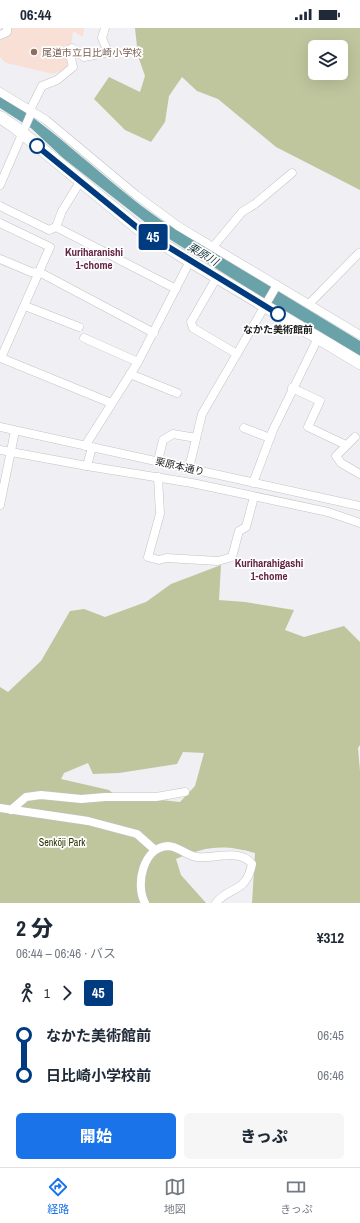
<!DOCTYPE html>
<html lang="ja">
<head>
<meta charset="utf-8">
<style>
  body { margin:0; font-family:"Archivo Narrow","Noto Sans JP",sans-serif; background:#f6f6f7; color:#1f2937; height:100vh; display:flex; flex-direction:column; font-size:15px; white-space:nowrap }
  * { box-sizing:border-box; margin:0 }
  p { font-size:13px; color:#747a83 }
  .icon { flex:none; width:22px; height:22px; fill:none; stroke:currentColor; stroke-width:2; stroke-linecap:round; stroke-linejoin:round }
  .map { position:relative; height:875px; overflow:hidden }
  .details { display:flex; flex-direction:column; background:#fff; flex:1 }
  .details>* { flex:none }
  .badge { padding:0 8px; border-radius:3px; font-size:14px; line-height:26px }
  .buttons { position:absolute; left:308px; top:12px; display:grid; gap:8px }
  .buttons a { display:grid; place-items:center; width:40px; height:40px; border-radius:6px; background:#fff; box-shadow:0 4px 16px #0002; font-size:20px }
  .map>.badge { position:absolute; translate:-50% -50%; box-shadow:0 0 0 2px #fff }
  .legs { display:flex; align-items:center; gap:6px; height:44px; padding:0 16px; font-size:13px }
  .legs p { margin-inline-start:auto }
  .overview { display:flex; align-items:center; justify-content:space-between; height:68px; padding:0 16px }
  h1 { font-size:22px; font-weight:800; line-height:30px }
  .action { display:flex; gap:8px; margin-top:auto; padding:8px 16px }
  .action a { flex:1; height:46px; border-radius:6px; background:#1a73e8; color:#fff; font-size:16px; font-weight:800; line-height:46px; text-align:center }
  .action a+a { background:#f6f6f7; color:#1f2937 }
  ul { padding:0 16px; list-style:none }
  li { display:flex; align-items:center; gap:14px; height:40px; font-size:15px }
  li i { display:grid; place-items:center; width:6px; height:100%; margin:0 5px; background:currentColor }
  li i::after { content:''; width:10px; height:10px; margin:-5px; border:3px solid; border-radius:50%; background:#fff }
  li p { margin-inline-start:auto }
  li:first-child i { background:linear-gradient(#0000 50%,currentColor 0) }
  li:last-child i { background:linear-gradient(currentColor 50%,#0000 0) }
  .status { display:flex; justify-content:space-between; align-items:center; height:28px; padding:0 20px; background:#fff; direction:ltr }
  .status svg { height:11px; fill:currentColor }
  .dock { display:flex; justify-content:space-around; align-items:center; height:56px; border-top:1px solid #e0e1e3; background:#fff; font-size:11px; color:#747a83 }
  .dock a { display:grid; justify-items:center; gap:2px }
  .dock .on { color:#1a73e8 }
  .map>svg:first-child { display:block }
</style>
</head>
<body>
<div class="status"><b>06:44</b><svg viewBox="0 0 49 12"><path d="M0 12V9h3v3zM5 12V6h3v6zM10 12V3h3v9zM15 12V0h3v12zM26 1h20v11H26zM47 4h2v5h-2z"/></svg></div>
<div class="map">
<svg width="360" height="875" viewBox="0 0 360 875">
  <rect width="100%" height="100%" fill="#f0eff3"/>
  <polygon fill="#f9e0d7" points="8,0 84,0 83,9 73,3 69,34 65,41 53,46 6,35 0,29 0,7"/>
  <g fill="#bfc69e" fill-rule="evenodd">
    <path d="M135,0H360V162L276,119L218,71L197,63L182,49L169,68L165,94L151,114L125,102L94,71L109,49L140,64L145,48L138,28ZM315,19H341V45H315Z"/>
    <path d="M221,537L219,572L245,574L294,582L285,602L304,609L344,598L360,614V717L358,720L360,743V875H252L255,825C224,816 206,818 176,831L181,847L206,875H0V659L8,664L41,633L70,583L84,581L105,589L146,574L171,556ZM183,724L204,725L195,758L180,774L115,767L109,762L61,751L64,745L88,735L93,746L119,745L177,736Z"/>
  </g>
  <path fill="#69a3a9" d="M0,67C58,103 105,153 161,192L360,313V328L298,292L155,202L63,130L31,100L0,80Z"/>
  <g fill="none" stroke-linecap="round" stroke-linejoin="round">
    <defs>
      <g id="minor">
        <polyline points="0,7 7,4 7,0"/>
        <polyline points="0,64 46,92 136,167 178,198 360,307"/>
        <polyline points="30,82 42,58 57,52 73,39 69,22 72,20 84,29 105,25 107,22 102,10 105,0"/>
        <polyline points="0,157 32,83"/>
        <polyline points="0,178 49,202 56,199 176,261"/>
        <polyline points="0,195 50,219 1,330 111,375"/>
        <polyline points="56,199 62,183 80,154"/>
        <polyline points="213,219 242,184 255,176 292,145"/>
        <polyline points="0,231 31,244 41,245 154,305"/>
        <polyline points="217,249 191,294 193,300 237,326"/>
        <polyline points="309,276 359,225 360,226"/>
        <polyline points="25,278 79,299"/>
        <polyline points="84,310 138,334"/>
        <polyline points="130,346 177,365"/>
        <polyline points="292,360 320,373 308,399 346,417"/>
        <polyline points="0,399 360,478"/>
        <polyline points="244,400 270,410"/>
        <polyline points="355,409 336,428 341,435 360,446"/>
        <polyline points="85,418 138,334 190,233"/>
        <polyline points="0,422 87,438 92,419"/>
        <polyline points="158,433 163,412 173,406 196,410"/>
        <polyline points="87,438 192,455 328,484 360,495"/>
        <polyline points="189,440 202,386 277,257"/>
        <polyline points="158,449 160,486 148,529 159,532 166,530 218,533 232,529 239,503 246,499 254,469"/>
        <polyline points="253,455 273,402 318,310"/>
        <polyline points="0,477 15,403"/>
        <polyline points="0,780 88,793 137,806 155,822"/>
        <polyline points="11,782 26,769 41,767 81,771 105,769 156,769 185,764"/>
        <path d="M145,875C135,857 143,819 168,818C178,818 187,828 197,829C214,831 240,820 252,836C246,866 229,858 216,875"/>
      </g>
      <polyline id="highway" points="0,89 16,100 139,201 190,233 360,335"/>
    </defs>
    <use href="#minor" stroke="#c3c2c6" stroke-width="9"/>
    <use href="#highway" stroke="#c3c2c6" stroke-width="13"/>
    <use href="#minor" stroke="#fff" stroke-width="8"/>
    <use href="#highway" stroke="#fff" stroke-width="12"/>
  </g>
  <g fill="none" stroke-linecap="round" stroke-linejoin="round">
    <defs>
      <polyline id="line-1" points="37,118 139,201 278,286"/>
    </defs>
    <use href="#line-1" stroke="#fff" stroke-width="9"/>
    <use href="#line-1" stroke="#003b80" stroke-width="6"/>
  </g>
  <circle fill="#8d6e63" stroke="#fff" stroke-width="1.5" cx="34" cy="24" r="4"/>
  <g fill="#fff" stroke="#003b80" stroke-width="2">
    <circle cx="37" cy="118" r="7"/>
    <circle cx="278" cy="286" r="7"/>
  </g>
  <g text-anchor="middle" stroke-width="3.5" stroke-linejoin="round" paint-order="stroke">
    <g font-size="10" fill="#785e54" stroke="#fff" text-anchor="start">
      <text x="42" y="28">尾道市立日比崎小学校</text>
    </g>
    <g font-size="10" font-weight="bold" fill="#1a1a1b" stroke="#fff">
      <text x="278" y="305">なかた美術館前</text>
    </g>
    <g font-size="10" fill="#1a1a1b" stroke="#fff">
      <text transform="translate(180 438) rotate(13)" y="4">栗原本通り</text>
    </g>
    <g font-size="10" fill="#303500" stroke="#fff">
      <text x="62" y="818">Senkōji Park</text>
    </g>
    <g font-size="11" font-weight="bold" fill="#632242" stroke="#fff">
      <text x="94" y="228">Kuriharanishi<tspan x="94" dy="13">1-chome</tspan></text>
      <text x="269" y="539">Kuriharahigashi<tspan x="269" dy="13">1-chome</tspan></text>
    </g>
    <g font-size="11" font-style="italic" fill="#163538" stroke="#fff">
      <text transform="translate(203 226) rotate(31)" y="4">栗原川</text>
    </g>
  </g>
</svg>
<div class="buttons">
<a><svg class="icon" aria-label="layers" viewBox="0 0 24 24"><path d="M12 4l9 5-9 5-9-5zM3 14l9 5 9-5"/></svg></a>
</div>
<b class="badge" style="left:153px;top:209px;background:#003b80;color:#fff">45</b>
</div>
<section class="details">
<div class="overview"><div><h1>2 分</h1><p>06:44 – 06:46 · バス</p></div><b>¥312</b></div>
<div class="legs"><svg class="icon" aria-label="walk" viewBox="0 0 24 24"><circle cx="13" cy="4" r="2"/><path d="M13 8l-2 6 4 7M11 14l-3 7M7 12l3-4h3l4 4"/></svg>1<svg class="icon" aria-label="forward" viewBox="0 0 24 24"><path d="M9 5l7 7-7 7"/></svg><b class="badge" style="background:#003b80;color:#fff">45</b></div>
<ul>
<li><i style="color:#003b80"></i><b>なかた美術館前</b><p>06:45</p></li>
<li><i style="color:#003b80"></i><b>日比崎小学校前</b><p>06:46</p></li>
</ul>
<div class="action"><a>開始</a><a>きっぷ</a></div>
</section>
<nav class="dock">
<a class="on"><svg class="icon" aria-label="directions" viewBox="0 0 24 24"><path d="M12 3l9 9-9 9-9-9zM9 14v-3h6M13 9l2 2-2 2"/></svg>経路</a>
<a><svg class="icon" aria-label="map" viewBox="0 0 24 24"><path d="M3 6l6-2 6 2 6-2v14l-6 2-6-2-6 2zM9 4v14M15 6v14"/></svg>地図</a>
<a><svg class="icon" aria-label="tickets" viewBox="0 0 24 24"><path d="M3 7h18v10H3zM15 7v10"/></svg>きっぷ</a>
</nav>
</body>
</html>
